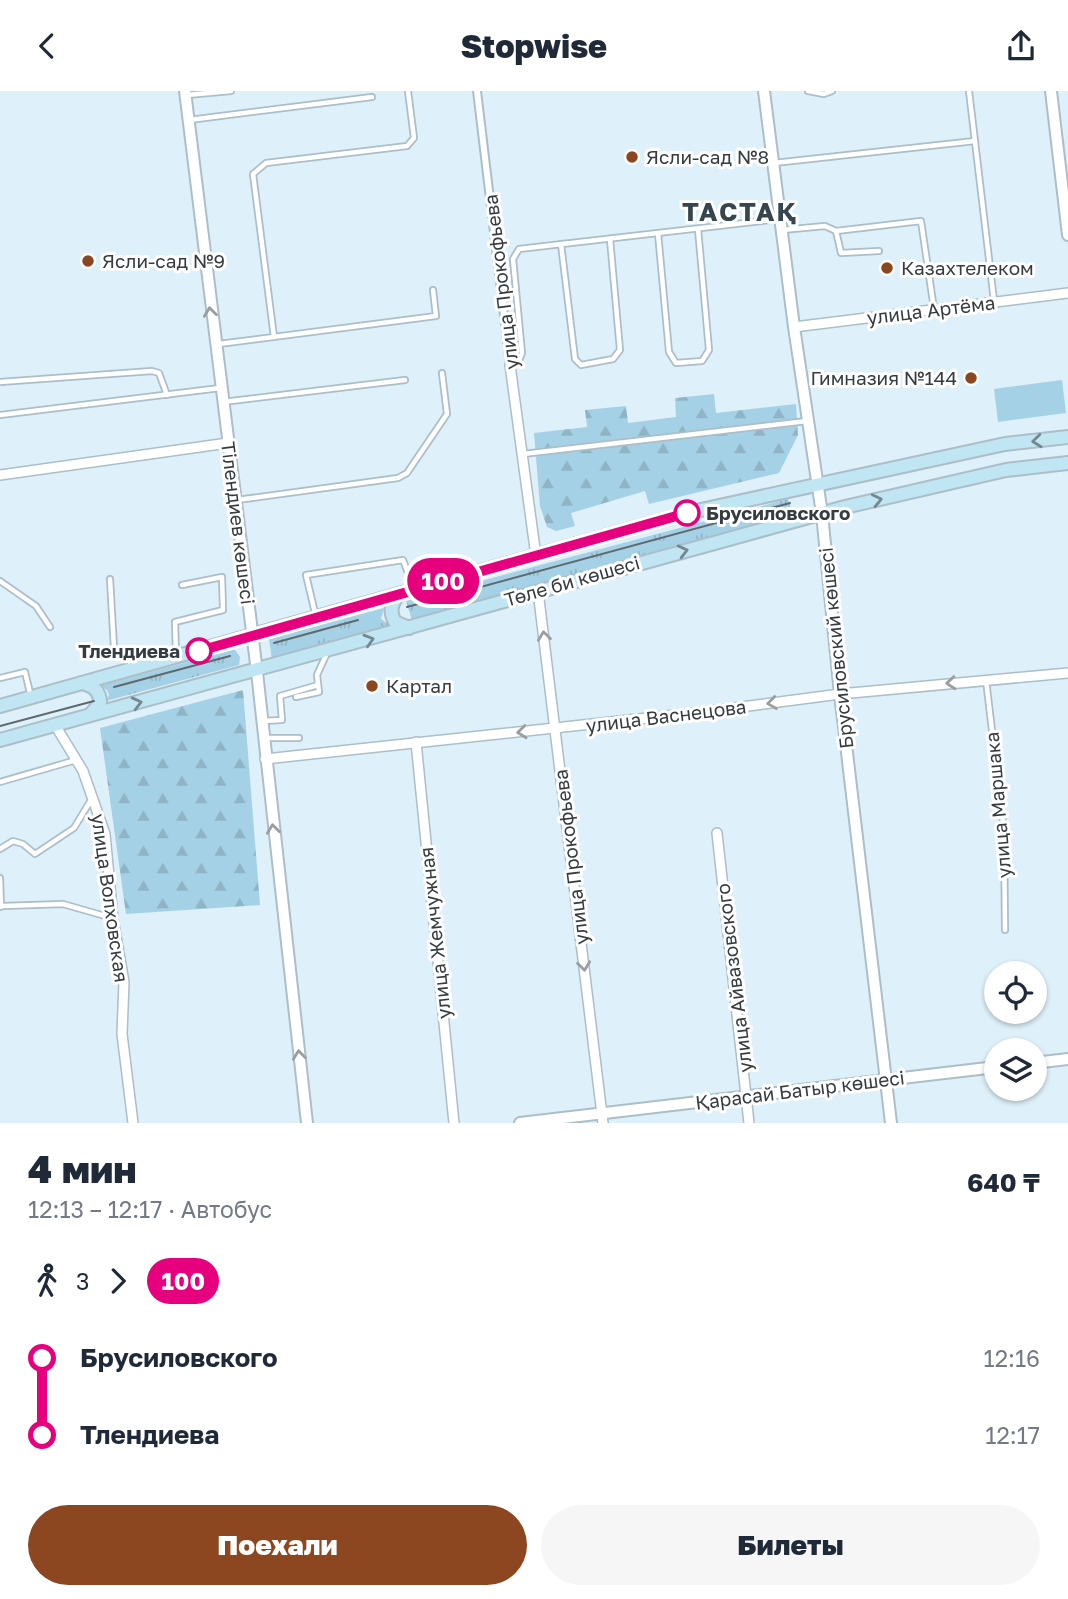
<!DOCTYPE html>
<html lang="ru">
<head>
<meta charset="utf-8">
<style>
  body { margin:0; font-family:"Golos Text",sans-serif; background:#f6f6f7; color:#1f2937; height:100vh; display:flex; flex-direction:column; font-size:26px; white-space:nowrap }
  * { box-sizing:border-box; margin:0 }
  p { font-size:23px; color:#747a83 }
  .icon { flex:none; width:38px; height:38px; fill:none; stroke:currentColor; stroke-width:2; stroke-linecap:round; stroke-linejoin:round }
  .map { position:relative; height:1032px; overflow:hidden }
  .drawer { display:flex; flex-direction:column; background:#fff; flex:1 }
  .drawer>* { flex:none }
  .badge { padding:0 14px; border-radius:23px; font-size:24px; line-height:46px }
  .tools { position:absolute; left:984px; top:870px; display:grid; gap:14px }
  .tools a { display:grid; place-items:center; width:63px; height:63px; border-radius:50%; background:#fff; box-shadow:0 2px 5px #0004; font-size:35px }
  .map>.badge { position:absolute; translate:-50% -50%; box-shadow:0 0 0 4px #fff }
  .legs { display:flex; align-items:center; gap:10px; height:77px; padding:0 28px; font-size:23px }
  .legs p { margin-inline-start:auto }
  .summary { display:flex; align-items:center; justify-content:space-between; height:119px; padding:0 28px }
  h1 { font-size:38px; font-weight:800; line-height:52px }
  .button { display:flex; gap:14px; margin-top:auto; padding:14px 28px }
  .button a { flex:1; height:80px; border-radius:42px; background:#8c4620; color:#fff; font-size:28px; font-weight:800; line-height:80px; text-align:center }
  .button a+a { background:#f6f6f7; color:#1f2937 }
  ul { padding:0 28px; list-style:none }
  li { display:flex; align-items:center; gap:24px; height:77px; font-size:26px }
  li i { display:grid; place-items:center; width:10px; height:100%; margin:0 9px; background:currentColor }
  li i::after { content:''; width:18px; height:18px; margin:-9px; border:5px solid; border-radius:50%; background:#fff }
  li p { margin-inline-start:auto }
  li:first-child i { background:linear-gradient(#0000 50%,currentColor 0) }
  li:last-child i { background:linear-gradient(currentColor 50%,#0000 0) }
  header { display:flex; justify-content:space-between; align-items:center; height:91px; padding:0 28px; background:#fff; font-size:32px; font-weight:800 }
  .map>svg:first-child { display:block }
</style>
</head>
<body>
<header><svg class="icon" aria-label="back" viewBox="0 0 24 24"><path d="M15 5l-7 7 7 7"/></svg>Stopwise<svg class="icon" aria-label="share" viewBox="0 0 24 24"><path d="M12 15V3M7 8l5-5 5 5M5 13v7h14v-7"/></svg></header>
<div class="map">
<svg width="1068" height="1032" viewBox="0 0 1068 1032">
  <defs>
    <pattern id="grass-tufts" width="24" height="20" patternUnits="userSpaceOnUse" patternTransform="scale(1.75)"><rect width="24" height="20" fill="#a5d1e6"/><path d="M3 7l-1-3M5 7V3M7 7l1-3M15 17l-1-3M17 17v-4M19 17l1-3" fill="none" stroke="#8fb4c6"/></pattern>
    <pattern id="forest-firs" width="22" height="20" patternUnits="userSpaceOnUse" patternTransform="scale(1.75)"><rect width="22" height="20" fill="#a5d1e6"/><path d="M5 1l3.5 6h-7zM16 11l3.5 6h-7z" fill="#8fb4c6"/></pattern>
  </defs>
  <rect width="100%" height="100%" fill="#def0f9"/>
  <g fill="url(#grass-tufts)">
    <polygon points="788,408 793,424 412,529 406,510"/>
    <polygon points="384,517 381,528 391,535 272,569 269,548"/>
    <polygon points="231,559 235,559 240,566 239,574 106,610 109,604 107,599 100,595"/>
  </g>
  <g fill="url(#forest-firs)">
    <polygon points="714,303 716,322 796,313 798,344 779,382 649,413 645,400 571,422 575,435 556,440 547,436 540,415 534,342 587,336 585,319 626,315 628,332 676,326 675,307"/>
    <polygon points="243,599 260,814 126,823 100,637"/>
  </g>
  <polygon fill="#a5d1e6" points="1062,289 1066,322 998,331 994,298"/>
  <g fill="none" stroke-linecap="round" stroke-linejoin="round">
    <defs>
      <g id="service">
        <polyline points="808,0 824,3 832,0"/>
        <polyline points="969,0 994,210"/>
        <polyline points="187,4 231,0"/>
        <polyline points="189,29 372,6"/>
        <polyline points="774,72 975,50"/>
        <polyline points="782,139 825,135 836,140 921,130 934,218"/>
        <polyline points="836,140 841,162 879,160"/>
        <polyline points="658,142 669,261 676,272 702,270 709,259 698,138"/>
        <polyline points="561,153 575,268 581,274 613,268 620,259 610,148"/>
        <polyline points="274,246 253,83 266,72 407,55 414,47 408,0"/>
        <polyline points="219,253 436,225 433,199"/>
        <polyline points="510,274 518,272 522,262 513,168 519,158 779,128"/>
        <polyline points="0,291 152,280 159,282 167,304"/>
        <polyline points="223,311 405,289"/>
        <polyline points="0,324 220,297"/>
        <polyline points="523,363 807,330"/>
        <polyline points="237,409 398,387 407,382 447,323 442,282"/>
        <polyline points="110,488 114,557 132,573"/>
        <polyline points="0,490 36,515 50,536"/>
        <polyline points="316,526 306,484 403,469 414,498"/>
        <polyline points="176,564 175,531 223,519 222,486 182,494"/>
        <polyline points="0,587 25,581 31,606"/>
        <polyline points="986,589 1004,740 1005,839"/>
        <polyline points="296,606 319,601 317,584 327,562"/>
        <polyline points="263,630 282,629 280,605 318,594"/>
        <polyline points="264,647 299,647"/>
        <polyline points="0,691 76,669"/>
        <polyline points="0,758 13,750 23,753 35,763 74,737 91,709"/>
        <polyline points="0,787 1,816"/>
        <polyline points="3,815 63,813 112,827"/>
      </g>
      <polyline id="pedestrian" points="477,0 510,274"/>
      <g id="minor">
        <polyline points="794,236 1068,202"/>
        <polyline points="510,274 536,465"/>
        <polyline points="0,384 228,352"/>
        <polyline points="538,500 603,1032"/>
        <polyline points="55,634 83,680 105,743 113,828 124,891 122,943 133,1032"/>
        <polyline points="416,651 454,1032"/>
        <polyline points="265,668 703,621 840,603 1068,582"/>
        <polyline points="717,742 749,1032"/>
      </g>
      <g id="tertiary">
        <polyline points="185,0 257,581 307,1032"/>
        <polyline points="764,0 794,236 822,423 840,603 891,1032"/>
        <polyline points="1051,0 1068,144"/>
        <polyline points="1034,972 1068,968"/>
        <polyline points="520,1032 996,976"/>
      </g>
      <g id="secondary">
        <path d="M399,503C391,513 389,520 395,531L409,537"/>
        <path d="M82,592C94,595 100,600 100,612L91,623"/>
        <polyline points="0,615 687,422 1005,353 1068,346"/>
        <polyline points="0,649 845,416 1006,379 1068,372"/>
      </g>
    </defs>
    <use href="#service" stroke="#acbec7" stroke-width="8"/>
    <use href="#pedestrian" stroke="#acbec7" stroke-width="10"/>
    <use href="#minor" stroke="#acbec7" stroke-width="12"/>
    <use href="#tertiary" stroke="#acbec7" stroke-width="14"/>
    <use href="#secondary" stroke="#acbec7" stroke-width="16"/>
    <use href="#service" stroke="#fff" stroke-width="4.5"/>
    <use href="#pedestrian" stroke="#fff" stroke-width="6"/>
    <use href="#minor" stroke="#fff" stroke-width="9"/>
    <use href="#tertiary" stroke="#fff" stroke-width="10"/>
    <use href="#secondary" stroke="#c1e6f3" stroke-width="12"/>
    <g stroke="#5f696e" stroke-width="2">
      <polyline points="407,516 790,412"/>
      <polyline points="274,552 358,529"/>
      <polyline points="114,596 230,565"/>
      <polyline points="0,635 94,610"/>
    </g>
  </g>
  <defs><path id="oneway-chevron" d="M-2-3.5L2.5 0L-2 3.5" fill="none" stroke-width="1.6" stroke-linecap="round" stroke-linejoin="round" transform="scale(1.75)"/></defs>
  <g stroke="#9a9ea0">
    <use href="#oneway-chevron" transform="translate(210 221) rotate(-97)"/>
    <use href="#oneway-chevron" transform="translate(544 545) rotate(-97)"/>
    <use href="#oneway-chevron" transform="translate(951 592) rotate(175)"/>
    <use href="#oneway-chevron" transform="translate(772 612) rotate(172)"/>
    <use href="#oneway-chevron" transform="translate(522 641) rotate(174)"/>
    <use href="#oneway-chevron" transform="translate(273 738) rotate(-97)"/>
    <use href="#oneway-chevron" transform="translate(584 875) rotate(83)"/>
    <use href="#oneway-chevron" transform="translate(299 964) rotate(-97)"/>
  </g>
  <g stroke="#748891">
    <use href="#oneway-chevron" transform="translate(1037 350) rotate(174)"/>
    <use href="#oneway-chevron" transform="translate(877 409) rotate(-13)"/>
    <use href="#oneway-chevron" transform="translate(683 460) rotate(-14)"/>
    <use href="#oneway-chevron" transform="translate(369 549) rotate(-17)"/>
    <use href="#oneway-chevron" transform="translate(137 612) rotate(-14)"/>
  </g>
  <g fill="none" stroke-linecap="round" stroke-linejoin="round">
    <defs>
      <polyline id="line-1" points="199,560 687,422"/>
    </defs>
    <use href="#line-1" stroke="#fff" stroke-width="16"/>
    <use href="#line-1" stroke="#e6007e" stroke-width="10"/>
  </g>
  <g fill="#8c4620" stroke="#fff" stroke-width="2.5">
    <circle cx="632" cy="66" r="7"/>
    <circle cx="88" cy="170" r="7"/>
    <circle cx="887" cy="177" r="7"/>
    <circle cx="971" cy="287" r="7"/>
    <circle cx="372" cy="595" r="7"/>
  </g>
  <g fill="#fff" stroke="#e6007e" stroke-width="3.5">
    <circle cx="687" cy="422" r="12"/>
    <circle cx="199" cy="560" r="12"/>
  </g>
  <g text-anchor="middle" stroke-width="6" stroke-linejoin="round" paint-order="stroke">
    <g font-size="19" fill="#353c40" stroke="#fff" text-anchor="start">
      <text x="646" y="73">Ясли-сад №8</text>
      <text x="102" y="177">Ясли-сад №9</text>
      <text x="901" y="184">Казахтелеком</text>
      <text x="957" y="294" text-anchor="end">Гимназия №144</text>
      <text x="386" y="602">Картал</text>
    </g>
    <g font-size="19" fill="#353c40" stroke="#fff">
      <text transform="translate(501 191) rotate(-97)" y="7">улица Прокофьева</text>
      <text transform="translate(931 219) rotate(-7)" y="7">улица Артёма</text>
      <text transform="translate(238 432) rotate(83)" y="7">Тілендиев көшесі</text>
      <text transform="translate(572 490) rotate(-16)" y="7">Төле би көшесі</text>
      <text transform="translate(836 557) rotate(-96)" y="7">Брусиловский көшесі</text>
      <text transform="translate(666 625) rotate(-7)" y="7">улица Васнецова</text>
      <text transform="translate(998 714) rotate(-95)" y="7">улица Маршака</text>
      <text transform="translate(571 766) rotate(-97)" y="7">улица Прокофьева</text>
      <text transform="translate(110 807) rotate(82)" y="7">улица Волховская</text>
      <text transform="translate(435 842) rotate(-96)" y="7">улица Жемчужная</text>
      <text transform="translate(734 887) rotate(-97)" y="7">улица Айвазовского</text>
      <text transform="translate(800 999) rotate(-7)" y="7">Қарасай Батыр көшесі</text>
    </g>
    <g font-size="19" font-weight="bold" fill="#353c40" stroke="#fff" text-anchor="start">
      <text x="706" y="429">Брусиловского</text>
      <text x="180" y="567" text-anchor="end">Тлендиева</text>
    </g>
    <g font-size="26" font-weight="bold" letter-spacing="2" fill="#37464e" stroke="#fff">
      <text x="740" y="130">ТАСТАҚ</text>
    </g>
  </g>
</svg>
<div class="tools">
<a><svg class="icon" aria-label="locate" viewBox="0 0 24 24"><circle cx="12" cy="12" r="6"/><path d="M12 2v4M12 18v4M2 12h4M18 12h4"/></svg></a>
<a><svg class="icon" aria-label="layers" viewBox="0 0 24 24"><path d="M12 4l9 5-9 5-9-5zM3 14l9 5 9-5"/></svg></a>
</div>
<b class="badge" style="left:443px;top:490px;background:#e6007e;color:#fff">100</b>
</div>
<section class="drawer">
<div class="summary"><div><h1>4 мин</h1><p>12:13 – 12:17 · Автобус</p></div><b>640 ₸</b></div>
<div class="legs"><svg class="icon" aria-label="walk" viewBox="0 0 24 24"><circle cx="13" cy="4" r="2"/><path d="M13 8l-2 6 4 7M11 14l-3 7M7 12l3-4h3l4 4"/></svg>3<svg class="icon" aria-label="forward" viewBox="0 0 24 24"><path d="M9 5l7 7-7 7"/></svg><b class="badge" style="background:#e6007e;color:#fff">100</b></div>
<ul>
<li><i style="color:#e6007e"></i><b>Брусиловского</b><p>12:16</p></li>
<li><i style="color:#e6007e"></i><b>Тлендиева</b><p>12:17</p></li>
</ul>
<div class="button"><a>Поехали</a><a>Билеты</a></div>
</section>
</body>
</html>
